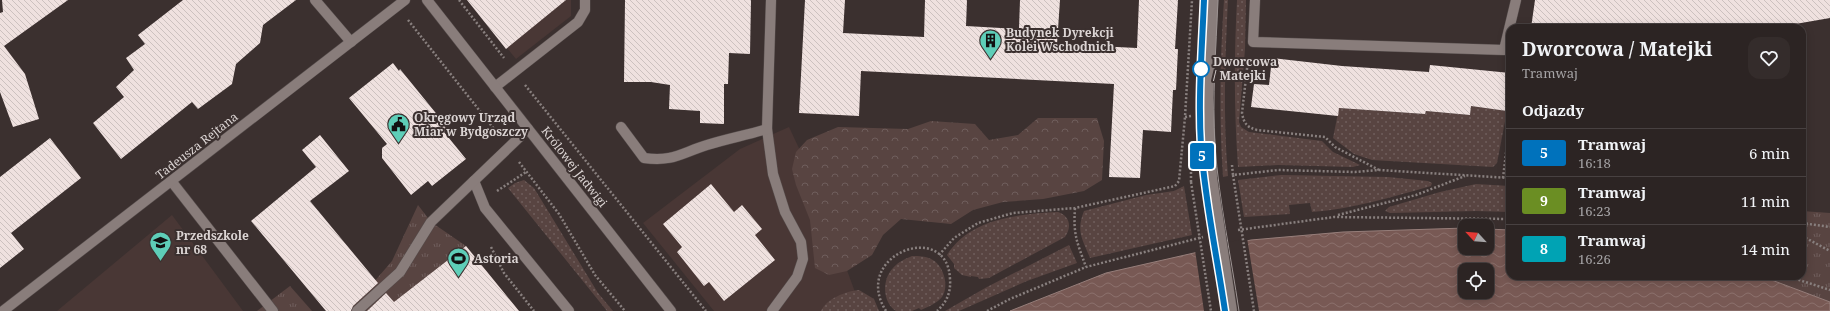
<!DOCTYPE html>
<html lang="pl">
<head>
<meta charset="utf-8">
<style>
  body { margin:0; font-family:"Noto Serif",serif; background:#342c2b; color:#f1f3f6; height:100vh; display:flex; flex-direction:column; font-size:15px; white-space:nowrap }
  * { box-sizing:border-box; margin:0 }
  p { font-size:13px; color:#a6a4a6 }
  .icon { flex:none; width:22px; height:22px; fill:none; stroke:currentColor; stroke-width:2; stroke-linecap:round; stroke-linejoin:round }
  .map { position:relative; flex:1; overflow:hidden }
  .details { position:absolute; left:1506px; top:24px; width:300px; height:256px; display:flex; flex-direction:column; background:#2c2423; border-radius:12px; box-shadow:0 2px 10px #0003,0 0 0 1px #484141 }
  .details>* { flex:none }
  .badge { padding:0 8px; border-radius:3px; font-size:14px; line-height:26px }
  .needle { width:26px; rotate:296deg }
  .buttons { position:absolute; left:1458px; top:219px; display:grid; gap:8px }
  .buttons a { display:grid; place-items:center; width:36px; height:36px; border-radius:8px; background:#2c2423; box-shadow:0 2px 10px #0003,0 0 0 1px #484141; font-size:20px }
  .map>.badge { position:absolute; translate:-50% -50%; box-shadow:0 0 0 2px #fff }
  h2 { padding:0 16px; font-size:15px; line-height:36px }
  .round { display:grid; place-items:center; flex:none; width:42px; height:42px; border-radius:12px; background:#342c2b }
  .summary { display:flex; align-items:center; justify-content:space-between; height:68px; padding:0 16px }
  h1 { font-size:19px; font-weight:700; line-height:30px }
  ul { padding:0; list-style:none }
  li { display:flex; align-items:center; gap:12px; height:48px; padding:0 16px; border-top:1px solid #484141 }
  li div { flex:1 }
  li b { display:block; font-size:15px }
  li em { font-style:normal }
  li .badge { min-width:44px; font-weight:700; text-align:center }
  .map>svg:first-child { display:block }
</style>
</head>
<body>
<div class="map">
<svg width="1830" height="311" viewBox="0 0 1830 311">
  <defs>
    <pattern id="grass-dots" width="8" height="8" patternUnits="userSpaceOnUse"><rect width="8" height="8" fill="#584441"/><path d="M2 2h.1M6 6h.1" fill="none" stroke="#6f5e5c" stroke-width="1.8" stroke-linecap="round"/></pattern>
    <pattern id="forest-crowns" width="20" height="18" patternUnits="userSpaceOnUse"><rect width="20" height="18" fill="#584441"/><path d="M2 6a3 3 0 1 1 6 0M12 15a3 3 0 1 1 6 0" fill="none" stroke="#6f5e5c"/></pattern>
    <pattern id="park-tufts" width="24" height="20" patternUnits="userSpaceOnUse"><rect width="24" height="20" fill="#584441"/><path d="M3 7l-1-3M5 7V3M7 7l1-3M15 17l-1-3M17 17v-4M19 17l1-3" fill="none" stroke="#6f5e5c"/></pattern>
    <pattern id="water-waves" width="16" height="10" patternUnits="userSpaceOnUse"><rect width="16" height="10" fill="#785954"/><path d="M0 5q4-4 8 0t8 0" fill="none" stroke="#8b706c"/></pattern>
    <pattern id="building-back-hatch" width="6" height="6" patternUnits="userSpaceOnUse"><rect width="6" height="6" fill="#efe1df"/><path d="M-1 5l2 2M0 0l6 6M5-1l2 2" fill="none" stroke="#ccc1bf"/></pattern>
  </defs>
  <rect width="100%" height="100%" fill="#3b302f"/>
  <g fill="#493735">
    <polygon points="467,0 571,0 571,16 516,59"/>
    <polygon points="789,127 813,178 862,311 714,311 643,223 740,149"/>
    <polygon points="172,215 243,311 57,311"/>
  </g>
  <g fill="url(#grass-dots)">
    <path d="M1224,0H1228C1225,59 1223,117 1228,176L1223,177C1219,117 1220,59 1224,0Z"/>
    <path d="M1237,0H1246L1245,49L1239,122L1241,127L1249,132L1322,141L1333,152L1360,165L1353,167L1278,165L1238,167C1234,111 1234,56 1237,0Z"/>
    <polygon points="1471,106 1507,111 1497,163 1493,167 1372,160 1354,154 1333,138 1339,108 1425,114 1426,111 1470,115"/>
    <path d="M1281,175L1388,177L1428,181L1432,183L1431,186C1392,197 1353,209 1312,212L1310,203L1289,205L1290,214L1244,217L1238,180Z"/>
    <polygon points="524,180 534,188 598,293 613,311 607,311 508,188 515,183"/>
    <polygon points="1476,184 1510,186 1510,212 1476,211 1390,213 1385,211 1389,207 1440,192"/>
    <path d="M1184,186L1192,235L1090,258C1082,238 1076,231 1084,211L1146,195L1174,191Z"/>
    <path d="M1058,212C1070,216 1072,227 1065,237L989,278L979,279L978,277L971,276V277L962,275L954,268V264L947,255C970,218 1019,214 1058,212Z"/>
    <polygon points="1069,245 1077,263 1027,281 959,311 945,311 987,287"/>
    <path d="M912,256C919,256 925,256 931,259C943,264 950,286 942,297C937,303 928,307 921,310L919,308L912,311H896C882,302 882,279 893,268C898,262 905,259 912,256Z"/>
    <path d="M859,290L874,299L879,311H821C826,299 846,291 859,290Z"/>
  </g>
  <polygon fill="url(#forest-crowns)" points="1038,118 1097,118 1104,141 1102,180 1084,191 1043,199 1003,202 973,210 951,224 901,219 883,235 872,255 847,271 829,275 815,268 810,220 796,185 792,169 796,152 807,140 838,127 908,129 931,121 975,124 989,140 1018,135"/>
  <g fill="url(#park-tufts)">
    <polygon points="418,205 431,222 466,246 519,311 337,311 373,283 392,261"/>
    <polygon points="1802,211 1830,213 1830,302 1761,276 1802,276"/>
    <polygon points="290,286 312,311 257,311"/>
  </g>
  <path fill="url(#water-waves)" stroke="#967e7a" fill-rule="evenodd" d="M1465,228V248H1487V229L1510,230V276H1761L1830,302V311H1010L1106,273L1251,240L1343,232ZM1465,270H1487V292H1465Z"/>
  <polygon fill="#3b302f" points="1247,238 1259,311 1204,311 1195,250"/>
  <g fill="url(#building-back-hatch)">
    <polygon points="2,0 68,0 4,46 25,74 39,119 13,127 0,92 0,13 3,12"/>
    <polygon points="183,0 296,0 263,25 260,43 236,64 232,84 198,109 192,102 121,159 93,123 124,97 116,87 134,70 126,58 145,44 138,35"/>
    <polygon points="467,0 566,0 506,49"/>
    <polygon points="625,0 751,0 750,54 729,53 728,84 724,84 724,124 700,123 700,111 669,109 670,85 651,82 624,82"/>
    <polygon points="805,0 845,0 843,33 924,37 925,0 967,0 966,26 1019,29 1020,0 1060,0 1057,44 1137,48 1139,0 1178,0 1175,49 1178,49 1176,90 1173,90 1171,132 1143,130 1140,178 1109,177 1114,84 861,71 859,116 799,113"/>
    <polygon points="1535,0 1830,0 1830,18 1773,28 1531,28"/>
    <polygon points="1272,58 1342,66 1429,72 1430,65 1510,73 1507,111 1471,106 1470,115 1426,111 1425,114 1339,108 1338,116 1251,107 1254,84 1269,85"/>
    <polygon points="393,63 399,71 400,69 448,128 444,132 466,159 432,186 428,181 411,195 382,158 382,148 387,144 349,98"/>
    <polygon points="320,135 349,171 310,201 378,283 353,306 351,311 326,311 251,221 316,167 302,150"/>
    <polygon points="50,138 81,178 11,233 24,249 0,268 0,177"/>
    <polygon points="711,184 734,212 742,205 762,229 755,235 775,260 724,301 709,282 704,286 677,252 682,247 663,224"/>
    <polygon points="466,246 519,311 367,311 386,293 394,302"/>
  </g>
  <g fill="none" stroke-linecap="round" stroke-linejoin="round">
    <defs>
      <g id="service">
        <polyline points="315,0 351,42"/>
        <polyline points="771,0 767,129 773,174 785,212 801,242 803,259 797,277 772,311"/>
        <polyline points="1255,0 1253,42 1504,50 1516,0"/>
        <polyline points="495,87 578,22 585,10 585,0"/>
        <path d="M621,127L644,158C673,162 681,153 707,145C726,139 747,135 767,129"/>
        <polyline points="1212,178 1208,98 1213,0"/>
        <polyline points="474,181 485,208 569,311"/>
        <polyline points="172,182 273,311"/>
        <polyline points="357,311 400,272 431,222 528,129"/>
      </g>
      <polyline id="minor" points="3,311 405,0"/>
      <polyline id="tertiary" points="427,0 671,311"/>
    </defs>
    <use href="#service" stroke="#564d4c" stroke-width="11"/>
    <use href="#minor" stroke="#564d4c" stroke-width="11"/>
    <use href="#tertiary" stroke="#564d4c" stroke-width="11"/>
    <g stroke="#89807f" stroke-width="2.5" stroke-dasharray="2 2" stroke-linecap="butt">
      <polyline points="459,0 504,58"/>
      <polyline points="408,20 498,134"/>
      <path d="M1248,60L1242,113C1244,124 1247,127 1257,130L1325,137L1335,147L1379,170"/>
      <polyline points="525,85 706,311"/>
      <polyline points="1191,116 1185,117 1192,0"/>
      <polyline points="519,162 559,214 595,275 625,311"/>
      <polyline points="1232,165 1233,175 1278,170 1355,172 1379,170 1510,178"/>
      <polyline points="1503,178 1510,120"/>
      <polyline points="1191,182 1191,169"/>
      <polyline points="497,191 526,172"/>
      <path d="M1075,208C1073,235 1077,242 1086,267"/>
      <polyline points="1338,215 1416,195 1465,176"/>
      <polyline points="1802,223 1830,227"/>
      <polyline points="1238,230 1334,217 1510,219"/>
      <polyline points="1802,236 1830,251"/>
      <polyline points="491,247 504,273 534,311"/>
      <polyline points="939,255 954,238 978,223 1013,213 1075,208 1175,186 1179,181 1185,117"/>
      <polyline points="1787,276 1830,290"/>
      <path d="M886,311C850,254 948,219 950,279C951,292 947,302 937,311"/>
      <polyline points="987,311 1010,299 1086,267 1203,237"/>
    </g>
    <use href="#service" stroke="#897d7b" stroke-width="10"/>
    <use href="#minor" stroke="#897d7b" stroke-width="10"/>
    <use href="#tertiary" stroke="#897d7b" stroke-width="10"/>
    <g stroke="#9d9493" stroke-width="1">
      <path d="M1204,0C1202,49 1198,97 1201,146C1205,201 1217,256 1226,311"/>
      <path d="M1218,0C1216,49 1212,97 1215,146C1219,201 1231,256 1239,311"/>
    </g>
    <defs>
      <polyline id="service-bridge" points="1212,178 1232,311"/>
    </defs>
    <use href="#service-bridge" stroke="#564d4c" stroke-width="11" stroke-linecap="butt"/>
    <g stroke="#89807f" stroke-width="2.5" stroke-dasharray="2 2" stroke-linecap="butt">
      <polyline points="1233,175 1254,311"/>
      <polyline points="1191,182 1211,311"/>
    </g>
    <use href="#service-bridge" stroke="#897d7b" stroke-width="10"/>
  </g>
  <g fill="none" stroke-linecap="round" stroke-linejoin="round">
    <defs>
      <path id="line" d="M1204,0C1202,49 1198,97 1201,146C1205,201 1217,256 1225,311"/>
    </defs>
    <use href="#line" stroke="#fff" stroke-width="9"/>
    <use href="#line" stroke="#0072bc" stroke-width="6"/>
  </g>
  <defs>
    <symbol id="building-pin" viewBox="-11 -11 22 30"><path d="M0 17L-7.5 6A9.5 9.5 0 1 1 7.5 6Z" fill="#5eceb8" stroke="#3b302f"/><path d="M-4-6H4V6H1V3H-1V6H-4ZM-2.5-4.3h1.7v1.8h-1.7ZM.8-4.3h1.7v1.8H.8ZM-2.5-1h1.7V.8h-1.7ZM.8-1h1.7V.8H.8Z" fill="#111"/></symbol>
    <symbol id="civic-pin" viewBox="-11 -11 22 30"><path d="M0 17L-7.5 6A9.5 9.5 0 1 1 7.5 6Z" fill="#5eceb8" stroke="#3b302f"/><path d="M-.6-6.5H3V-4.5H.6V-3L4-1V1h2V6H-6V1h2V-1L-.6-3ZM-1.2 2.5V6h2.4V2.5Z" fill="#111"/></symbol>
    <symbol id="school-pin" viewBox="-11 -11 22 30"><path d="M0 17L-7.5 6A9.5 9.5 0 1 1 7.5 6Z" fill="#5eceb8" stroke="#3b302f"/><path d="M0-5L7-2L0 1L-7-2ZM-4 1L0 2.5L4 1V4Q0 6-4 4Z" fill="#111"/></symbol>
    <symbol id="stadium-pin" viewBox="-11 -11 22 30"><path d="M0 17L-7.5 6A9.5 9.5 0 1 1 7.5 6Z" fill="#5eceb8" stroke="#3b302f"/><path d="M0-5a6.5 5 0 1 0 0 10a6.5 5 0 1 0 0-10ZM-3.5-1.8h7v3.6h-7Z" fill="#111"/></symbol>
  </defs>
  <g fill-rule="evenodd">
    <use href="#building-pin" x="978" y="28" width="25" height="34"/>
    <use href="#civic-pin" x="386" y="112" width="25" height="34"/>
    <use href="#school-pin" x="148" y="230" width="25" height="34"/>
    <use href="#stadium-pin" x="446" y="246" width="25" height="34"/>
  </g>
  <circle fill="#fff" stroke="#0072bc" stroke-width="2" cx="1201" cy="69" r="8"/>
  <g text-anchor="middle" stroke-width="4" stroke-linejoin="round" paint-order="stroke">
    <g font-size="12" font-weight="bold" fill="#dbd4d3" stroke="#3b302f" text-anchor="start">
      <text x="1006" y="37">Budynek Dyrekcji<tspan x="1006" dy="14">Kolei Wschodnich</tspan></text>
      <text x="414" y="122">Okręgowy Urząd<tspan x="414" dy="14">Miar w Bydgoszczy</tspan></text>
      <text x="176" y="240">Przedszkole<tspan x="176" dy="14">nr 68</tspan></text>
      <text x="474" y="263">Astoria</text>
    </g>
    <g font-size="12" font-weight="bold" fill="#dbd4d3" stroke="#3b302f" text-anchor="start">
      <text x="1213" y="66">Dworcowa<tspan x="1213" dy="14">/ Matejki</tspan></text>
    </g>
    <g font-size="12" fill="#dbd4d3" stroke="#3b302f">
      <text transform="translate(197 146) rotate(-38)" y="4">Tadeusza Rejtana</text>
      <text transform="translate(574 167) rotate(52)" y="4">Królowej Jadwigi</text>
    </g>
  </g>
</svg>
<div class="buttons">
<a><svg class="needle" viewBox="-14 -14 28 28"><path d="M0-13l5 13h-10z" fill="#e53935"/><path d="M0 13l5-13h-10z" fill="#a6a4a6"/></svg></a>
<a><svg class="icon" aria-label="locate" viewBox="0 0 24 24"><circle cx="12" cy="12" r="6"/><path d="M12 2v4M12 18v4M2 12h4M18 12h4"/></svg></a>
</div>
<b class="badge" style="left:1202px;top:156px;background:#0072bc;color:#fff">5</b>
<section class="details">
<div class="summary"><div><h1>Dworcowa / Matejki</h1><p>Tramwaj</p></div><a class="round"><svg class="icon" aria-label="heart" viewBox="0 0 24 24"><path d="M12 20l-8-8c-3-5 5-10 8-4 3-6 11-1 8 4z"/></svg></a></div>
<h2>Odjazdy</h2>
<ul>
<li><span class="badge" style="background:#0072bc;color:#fff">5</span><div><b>Tramwaj</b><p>16:18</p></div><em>6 min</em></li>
<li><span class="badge" style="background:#6b8e23;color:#fff">9</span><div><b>Tramwaj</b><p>16:23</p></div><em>11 min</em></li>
<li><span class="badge" style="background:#00a3b4;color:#fff">8</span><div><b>Tramwaj</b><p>16:26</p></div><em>14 min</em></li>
</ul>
</section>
</div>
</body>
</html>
